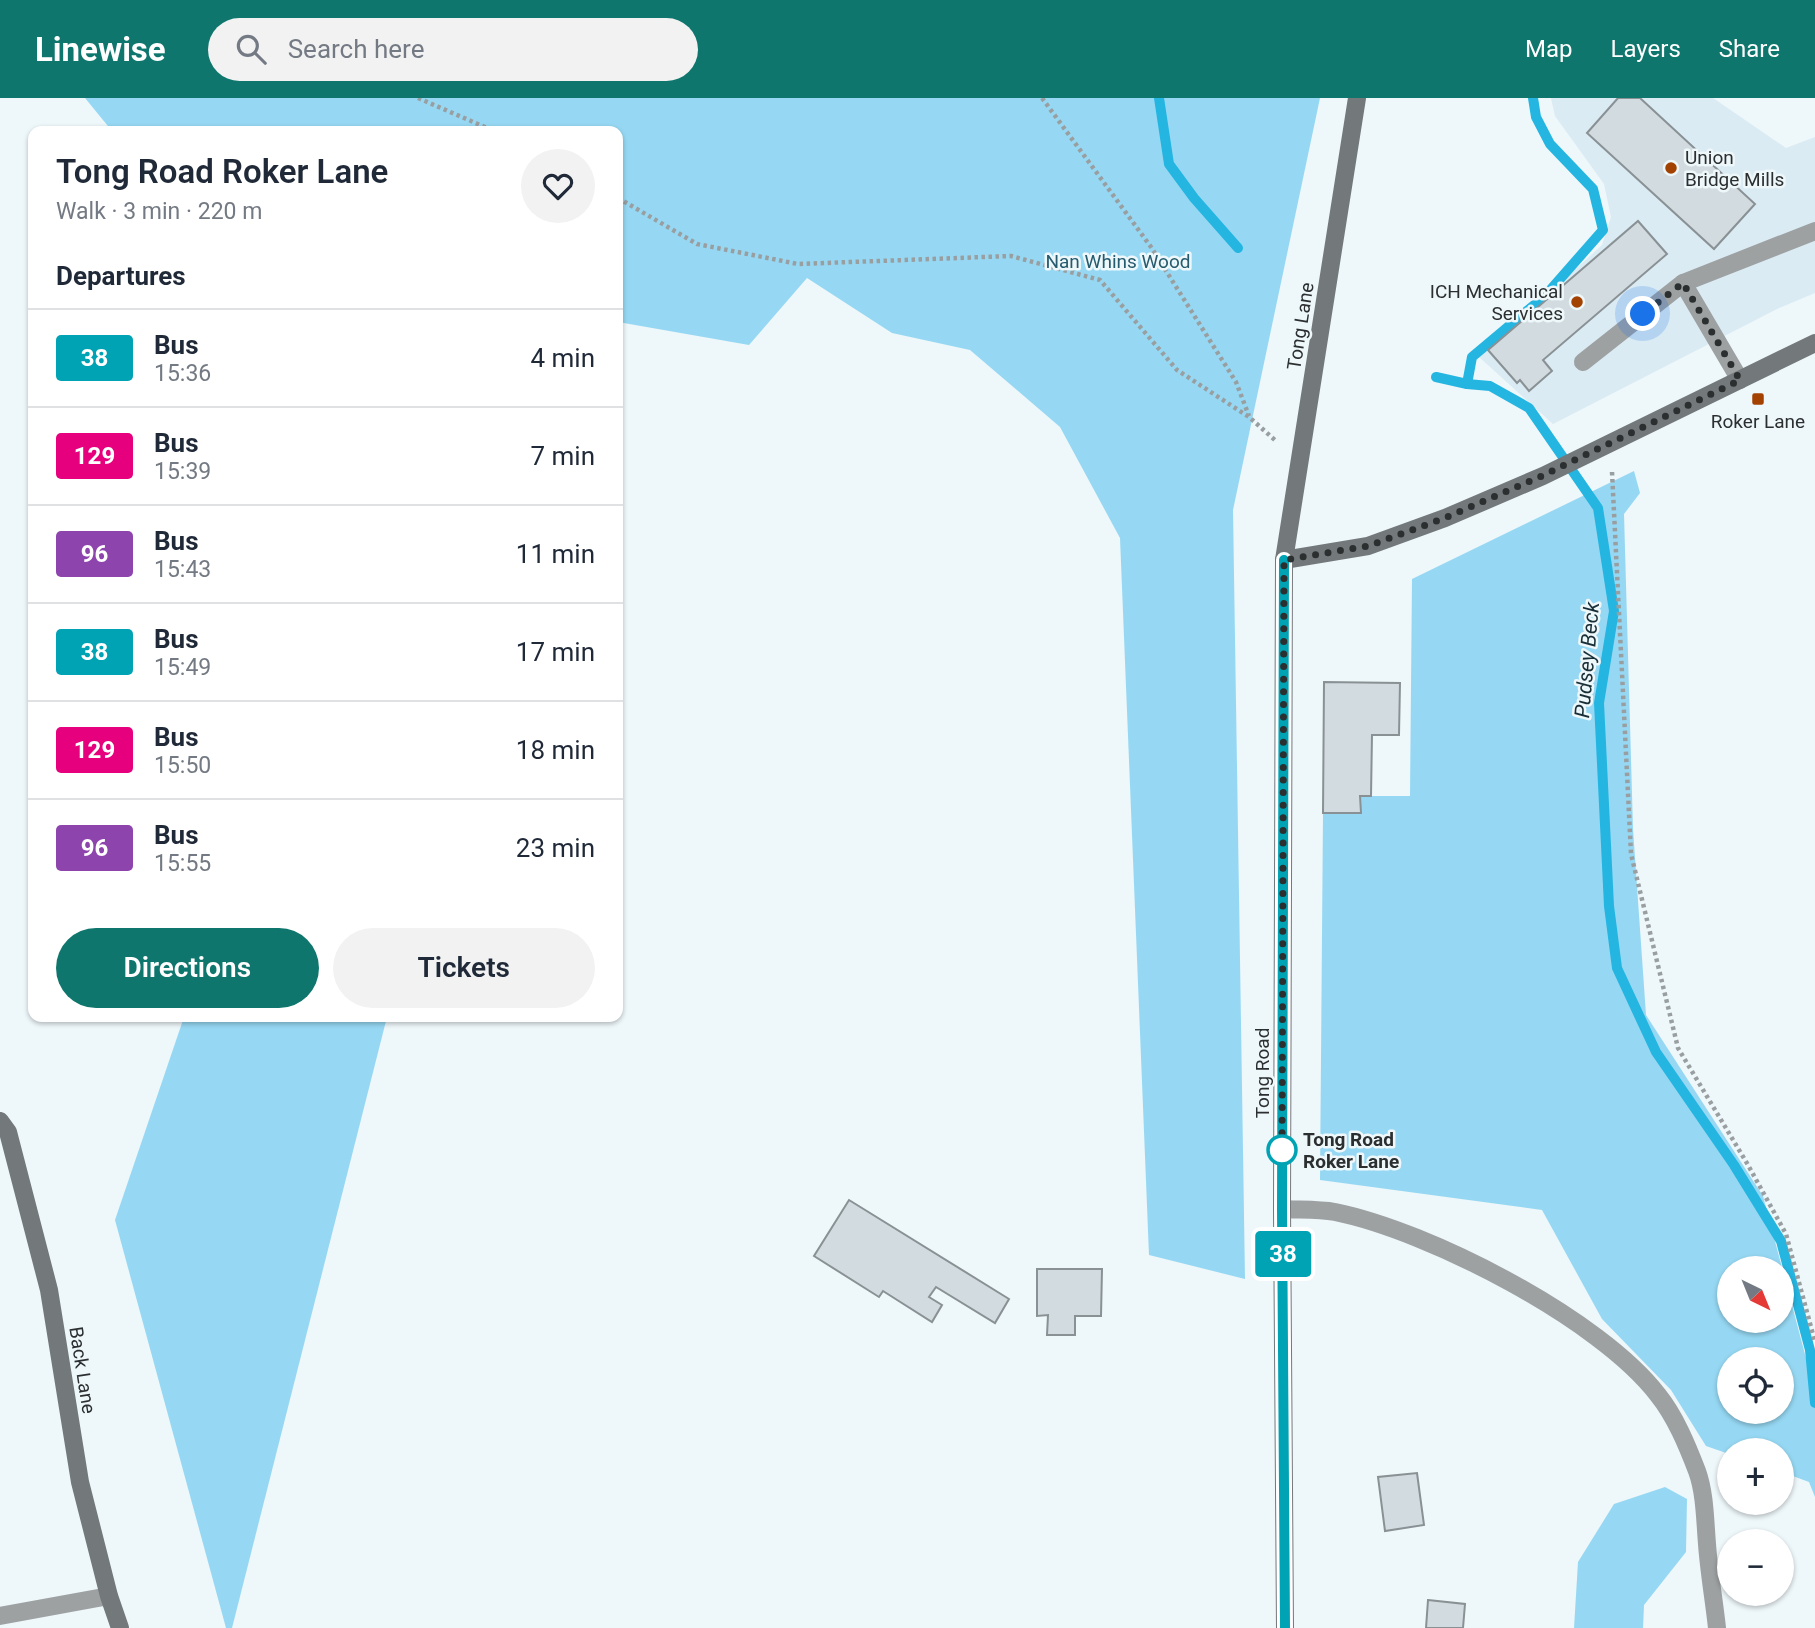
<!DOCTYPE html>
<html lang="en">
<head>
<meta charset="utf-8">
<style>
  body { margin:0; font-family:Roboto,sans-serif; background:#f2f2f3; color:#1f2937; height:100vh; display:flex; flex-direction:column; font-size:26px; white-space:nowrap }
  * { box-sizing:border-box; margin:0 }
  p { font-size:23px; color:#747a83 }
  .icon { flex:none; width:38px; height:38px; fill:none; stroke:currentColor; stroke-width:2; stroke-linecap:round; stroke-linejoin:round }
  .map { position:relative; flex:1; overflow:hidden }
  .details { position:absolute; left:28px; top:28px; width:595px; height:896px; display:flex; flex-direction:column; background:#fff; border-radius:14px; box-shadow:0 2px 5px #0004 }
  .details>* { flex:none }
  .badge { padding:0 14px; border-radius:5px; font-size:24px; line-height:46px }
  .needle { width:46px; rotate:137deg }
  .tools { position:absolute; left:1717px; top:1158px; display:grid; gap:14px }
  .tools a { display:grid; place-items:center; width:77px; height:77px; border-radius:50%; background:#fff; box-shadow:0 2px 5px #0004; font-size:35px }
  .you { position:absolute; width:35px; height:35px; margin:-18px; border:5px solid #fff; border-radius:50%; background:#1a73e8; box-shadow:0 0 0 10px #1a73e833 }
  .map>.badge { position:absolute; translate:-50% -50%; box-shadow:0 0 0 4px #fff }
  h2 { padding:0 28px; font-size:26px; line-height:63px }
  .round { display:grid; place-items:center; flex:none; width:74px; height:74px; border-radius:37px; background:#f2f2f3 }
  .headline { display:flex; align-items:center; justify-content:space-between; height:119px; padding:0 28px }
  h1 { font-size:33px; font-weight:600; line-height:52px }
  .button { display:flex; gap:14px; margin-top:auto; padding:14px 28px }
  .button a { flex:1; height:80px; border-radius:42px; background:#0f766e; color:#fff; font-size:28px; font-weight:600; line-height:80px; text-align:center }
  .button a+a { background:#f2f2f3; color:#1f2937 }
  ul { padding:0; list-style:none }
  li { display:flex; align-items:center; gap:21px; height:98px; padding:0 28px; border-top:2px solid #e0e1e3 }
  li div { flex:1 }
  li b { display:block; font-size:26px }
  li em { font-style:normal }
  li .badge { min-width:77px; font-weight:700; text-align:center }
  header { display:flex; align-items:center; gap:42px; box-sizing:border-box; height:98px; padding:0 35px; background:#0f766e; color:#fff }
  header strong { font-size:33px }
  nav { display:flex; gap:38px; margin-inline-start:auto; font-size:24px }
  .search { width:490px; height:63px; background:#f2f2f3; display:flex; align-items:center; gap:18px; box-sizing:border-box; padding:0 24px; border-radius:38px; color:#747a83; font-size:26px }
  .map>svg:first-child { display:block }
</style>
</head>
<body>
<header>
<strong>Linewise</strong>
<div class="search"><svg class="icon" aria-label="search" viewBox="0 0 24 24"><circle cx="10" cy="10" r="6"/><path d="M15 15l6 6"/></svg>Search here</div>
<nav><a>Map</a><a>Layers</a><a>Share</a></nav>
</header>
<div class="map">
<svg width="1815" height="1530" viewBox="0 0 1815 1530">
  <rect width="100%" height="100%" fill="#eef7fa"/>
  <polygon fill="#daebf3" points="1551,0 1713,0 1786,50 1815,39 1815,195 1777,211 1553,326 1479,259 1602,147 1611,119 1604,86 1555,18"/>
  <g fill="#96d8f3" fill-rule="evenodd">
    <polygon points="85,0 1320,0 1233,412 1245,1181 1149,1157 1120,440 1060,329 970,252 892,235 807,180 749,247 618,224 618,33 112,33"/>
    <path d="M1634,373L1640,395L1624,416L1633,731L1646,917L1763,1098L1815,1294V1399L1809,1384L1782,1374V1353H1729V1356L1706,1348L1671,1292L1602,1221L1542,1112L1320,1082L1323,715H1360V698H1410L1412,481ZM1729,1171H1782V1223H1729ZM1729,1262H1782V1314H1729Z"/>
    <polygon points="184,919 387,919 232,1530 226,1530 115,1122"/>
    <polygon points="1665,1389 1687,1401 1686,1454 1644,1507 1643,1530 1574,1530 1578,1464 1614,1406"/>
  </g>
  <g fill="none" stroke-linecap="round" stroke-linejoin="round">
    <g stroke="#25b5e1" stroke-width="10">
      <polyline points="1159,0 1169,66 1194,100 1238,150"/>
      <polyline points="1533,0 1536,19 1550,46 1593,91 1603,132 1545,198 1472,259 1467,286 1490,288 1529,310 1598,410 1614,513 1599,605 1609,808 1617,870 1656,954 1734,1067 1781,1143 1810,1252 1815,1305"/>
      <polyline points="1436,279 1467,286"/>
    </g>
  </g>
  <g fill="#d2dbdf" stroke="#899195" stroke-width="2">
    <polygon points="1618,0 1640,0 1755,106 1714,151 1587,35"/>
    <polygon points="1638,123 1667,156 1543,262 1552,273 1529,293 1520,282 1517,285 1488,252"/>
    <polygon points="1324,584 1400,585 1399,637 1372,637 1371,698 1360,698 1361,715 1323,715"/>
    <polygon points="849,1102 1009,1201 995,1225 936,1189 929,1199 942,1207 932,1224 883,1193 879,1199 814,1158"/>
    <polygon points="1037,1171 1102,1171 1101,1218 1075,1218 1075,1237 1047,1237 1048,1217 1037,1218"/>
    <polygon points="1417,1375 1424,1427 1385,1433 1378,1379"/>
    <polygon points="1428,1502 1465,1506 1463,1530 1426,1530"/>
  </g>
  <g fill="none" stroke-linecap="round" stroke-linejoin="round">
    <g stroke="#999fa1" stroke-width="4.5" stroke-dasharray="3.5 3.5" stroke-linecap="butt">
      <polyline points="418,0 494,33"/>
      <polyline points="1042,0 1151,149 1236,284 1249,318"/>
      <polyline points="618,100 697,146 798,166 1011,158 1100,182 1177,272 1249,319 1276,343"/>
      <polyline points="1612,374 1631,756 1678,950 1748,1067 1786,1136 1815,1244"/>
    </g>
    <g stroke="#9da1a2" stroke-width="18">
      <polyline points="1683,185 1815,133"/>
      <polyline points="1583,264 1683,185 1740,282"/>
      <path d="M1282,1111C1299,1112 1318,1111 1335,1114C1429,1133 1600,1221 1658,1297C1675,1318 1687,1347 1697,1373C1705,1395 1705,1422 1707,1446C1709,1474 1714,1502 1717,1530"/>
      <polyline points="0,1518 109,1498"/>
    </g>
    <g stroke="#73787b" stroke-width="18">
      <polyline points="1284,462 1368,448 1445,420 1543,378 1815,245"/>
      <polyline points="0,1023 8,1034 49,1192 80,1384 109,1498 120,1530"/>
      <polyline points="1285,1530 1282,1111 1284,462 1357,0"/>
    </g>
  </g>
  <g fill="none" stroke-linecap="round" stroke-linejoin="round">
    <defs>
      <polyline id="line" points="1284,462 1282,1111 1285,1530"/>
    </defs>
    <use href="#line" stroke="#fff" stroke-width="16"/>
    <use href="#line" stroke="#00a3b4" stroke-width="10"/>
    <polyline stroke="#2c2f30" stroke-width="7" stroke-dasharray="0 12.6" points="1282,1052 1282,1056 1284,462 1368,448 1445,420 1542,378 1740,282 1683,185 1643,216"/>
  </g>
  <g fill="#a34100" stroke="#eef7fa" stroke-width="2.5">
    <circle cx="1671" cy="70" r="7"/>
    <circle cx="1577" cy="204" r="7"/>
    <rect x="1751" y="294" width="14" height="14" rx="3.5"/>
  </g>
  <circle fill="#fff" stroke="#00a3b4" stroke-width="3.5" cx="1282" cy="1052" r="14"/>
  <g text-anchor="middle" stroke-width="5" stroke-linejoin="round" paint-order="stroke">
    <g font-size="19" fill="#2c2f30" stroke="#eef7fa" text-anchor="start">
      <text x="1685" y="66">Union<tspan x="1685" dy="22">Bridge Mills</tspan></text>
      <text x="1563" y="200" text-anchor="end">ICH Mechanical<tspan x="1563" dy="22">Services</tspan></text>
      <text x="1758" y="330" text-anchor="middle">Roker Lane</text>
    </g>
    <g font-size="19" fill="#265b6e" stroke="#eef7fa">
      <text x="1118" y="170">Nan Whins Wood</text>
    </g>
    <g font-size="19" fill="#2c2f30" stroke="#eef7fa">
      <text transform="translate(1300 228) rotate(-81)" y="7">Tong Lane</text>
      <text transform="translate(1262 975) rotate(-90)" y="7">Tong Road</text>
      <text transform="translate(83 1272) rotate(81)" y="7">Back Lane</text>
    </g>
    <g font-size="19" font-weight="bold" fill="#2c2f30" stroke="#eef7fa" text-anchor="start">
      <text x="1303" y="1048">Tong Road<tspan x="1303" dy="22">Roker Lane</tspan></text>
    </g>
    <g font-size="21" font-style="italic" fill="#192f37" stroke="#eef7fa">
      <text transform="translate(1587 562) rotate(-85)" y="7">Pudsey Beck</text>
    </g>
  </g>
</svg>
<div class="tools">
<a><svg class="needle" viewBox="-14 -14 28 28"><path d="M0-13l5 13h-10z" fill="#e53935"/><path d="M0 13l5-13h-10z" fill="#747a83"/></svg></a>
<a><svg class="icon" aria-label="locate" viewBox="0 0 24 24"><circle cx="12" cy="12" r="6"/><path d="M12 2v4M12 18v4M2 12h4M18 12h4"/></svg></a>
<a>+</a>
<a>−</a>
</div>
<div class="you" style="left:1643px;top:216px"></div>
<b class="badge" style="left:1283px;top:1156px;background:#00a3b4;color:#fff">38</b>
<section class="details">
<div class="headline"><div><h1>Tong Road Roker Lane</h1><p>Walk · 3 min · 220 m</p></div><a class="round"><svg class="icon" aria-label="heart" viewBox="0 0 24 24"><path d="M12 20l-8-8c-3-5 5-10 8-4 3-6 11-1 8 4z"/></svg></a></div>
<h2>Departures</h2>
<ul>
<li><span class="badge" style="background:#00a3b4;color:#fff">38</span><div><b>Bus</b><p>15:36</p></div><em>4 min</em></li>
<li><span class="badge" style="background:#e6007e;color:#fff">129</span><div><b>Bus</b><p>15:39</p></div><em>7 min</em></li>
<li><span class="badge" style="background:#8e44ad;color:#fff">96</span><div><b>Bus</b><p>15:43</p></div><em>11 min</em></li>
<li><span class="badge" style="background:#00a3b4;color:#fff">38</span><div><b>Bus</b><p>15:49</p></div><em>17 min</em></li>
<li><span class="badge" style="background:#e6007e;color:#fff">129</span><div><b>Bus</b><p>15:50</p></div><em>18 min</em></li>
<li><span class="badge" style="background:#8e44ad;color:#fff">96</span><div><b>Bus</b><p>15:55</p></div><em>23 min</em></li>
</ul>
<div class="button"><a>Directions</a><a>Tickets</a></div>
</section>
</div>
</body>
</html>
